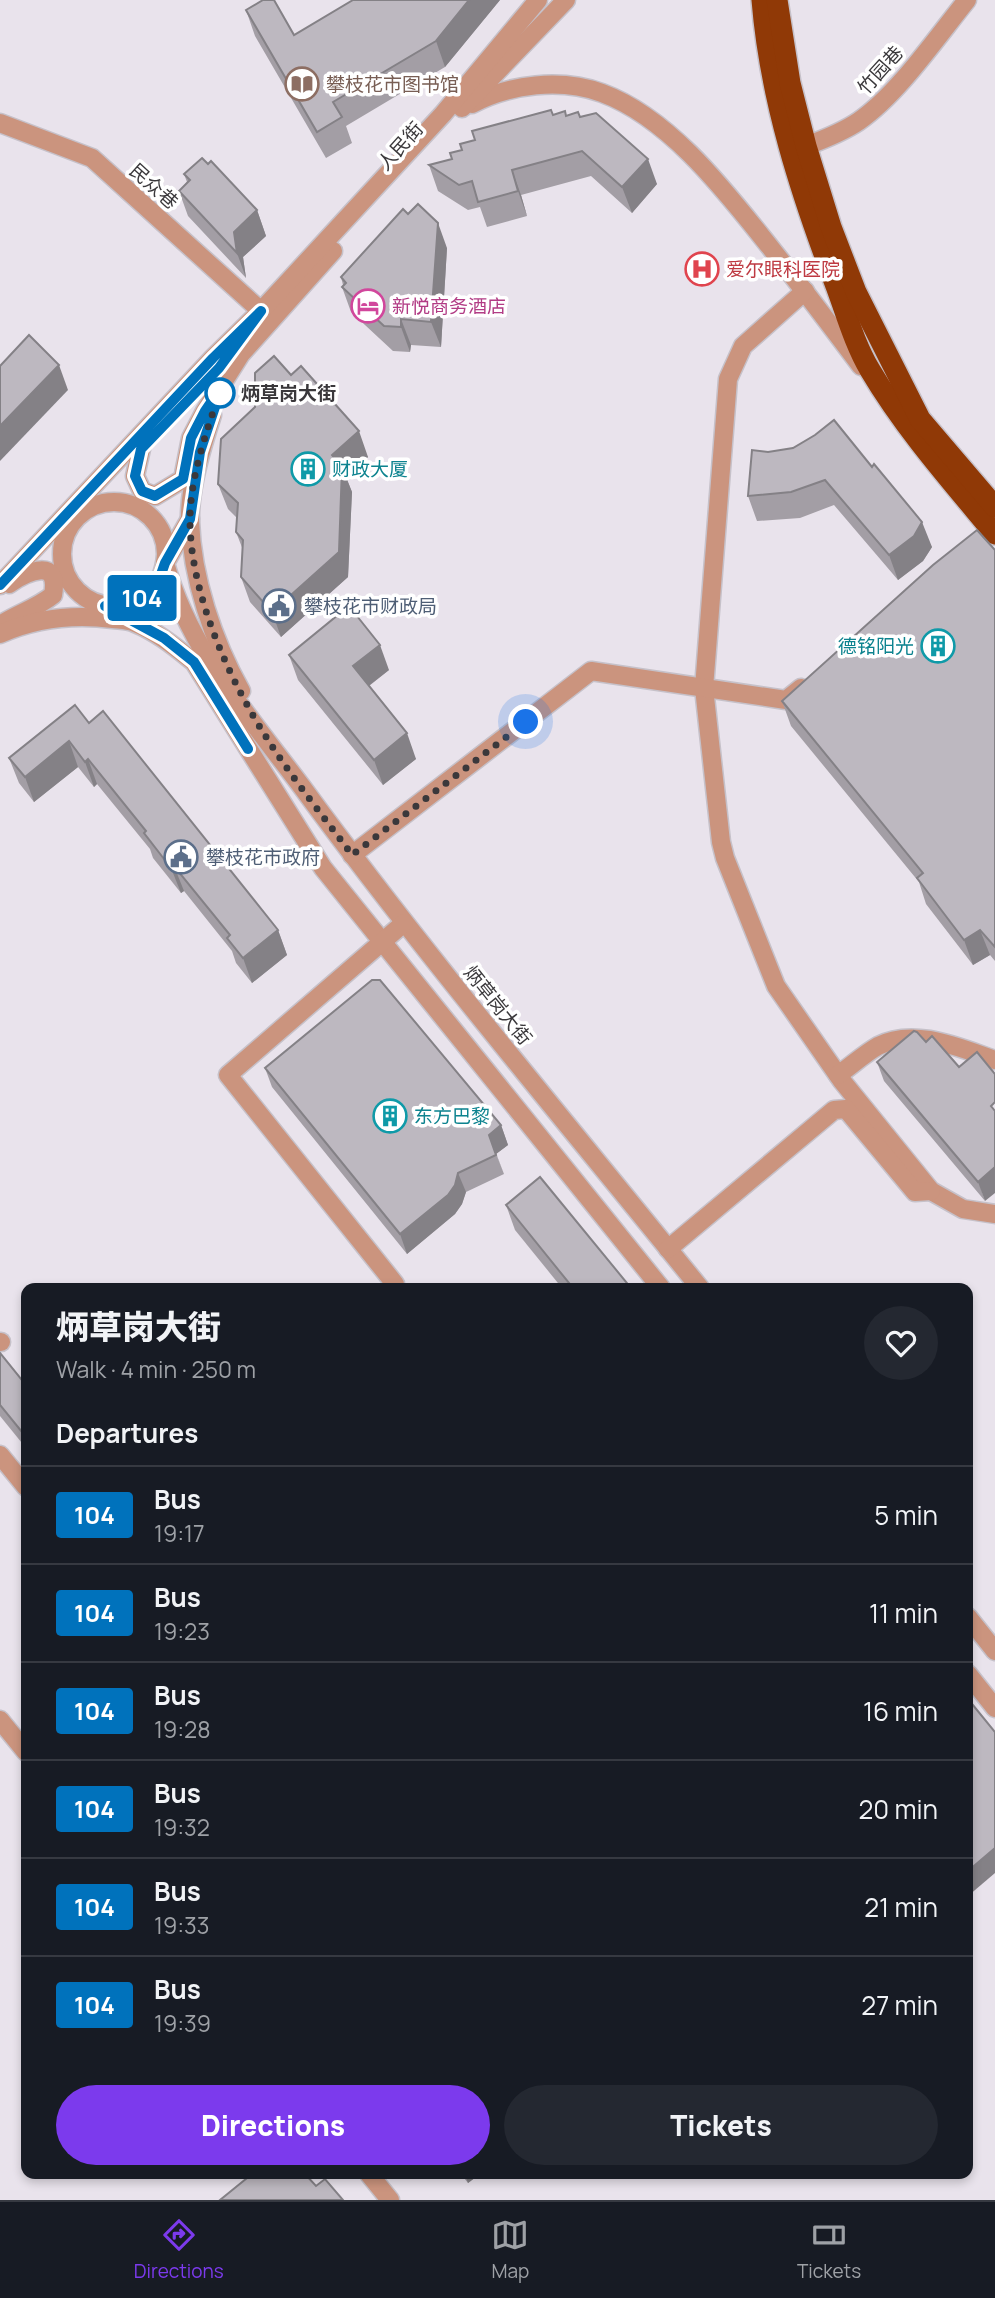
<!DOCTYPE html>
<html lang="en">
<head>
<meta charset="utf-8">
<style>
  body { margin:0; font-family:Manrope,"Noto Sans SC",sans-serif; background:#242831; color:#f1f3f6; height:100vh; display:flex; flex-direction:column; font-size:26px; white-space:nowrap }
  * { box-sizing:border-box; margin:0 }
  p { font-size:23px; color:#9ea1a6 }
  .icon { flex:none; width:38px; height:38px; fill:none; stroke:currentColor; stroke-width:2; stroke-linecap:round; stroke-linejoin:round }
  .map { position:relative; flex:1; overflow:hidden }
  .drawer { position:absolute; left:21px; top:1283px; width:952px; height:896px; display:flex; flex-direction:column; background:#171b24; border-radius:14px; box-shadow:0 4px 10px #0003 }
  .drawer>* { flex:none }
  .badge { padding:0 14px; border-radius:5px; font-size:24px; line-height:46px }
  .you { position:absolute; width:35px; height:35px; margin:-18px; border:5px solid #fff; border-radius:50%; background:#1a73e8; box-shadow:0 0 0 10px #1a73e833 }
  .map>.badge { position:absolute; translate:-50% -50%; box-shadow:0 0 0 4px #fff }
  h2 { padding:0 35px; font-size:26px; line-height:63px }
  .round { display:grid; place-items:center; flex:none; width:74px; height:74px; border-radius:37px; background:#242831 }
  .overview { display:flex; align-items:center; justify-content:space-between; height:119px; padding:0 35px }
  h1 { font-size:33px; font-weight:800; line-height:52px }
  .action { display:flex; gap:14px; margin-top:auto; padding:14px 35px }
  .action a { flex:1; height:80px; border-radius:42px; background:#7c3aed; color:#fff; font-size:28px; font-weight:800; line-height:80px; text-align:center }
  .action a+a { background:#242831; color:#f1f3f6 }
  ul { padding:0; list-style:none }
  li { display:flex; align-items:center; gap:21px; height:98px; padding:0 35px; border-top:2px solid #363941 }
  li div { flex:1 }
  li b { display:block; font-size:26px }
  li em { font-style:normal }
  li .badge { min-width:77px; font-weight:700; text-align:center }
  .menu { display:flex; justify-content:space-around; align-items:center; height:98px; border-top:2px solid #363941; background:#171b24; font-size:19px; color:#9ea1a6 }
  .menu a { display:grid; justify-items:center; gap:4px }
  .menu .on { color:#7c3aed }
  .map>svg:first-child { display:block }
</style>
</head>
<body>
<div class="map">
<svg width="995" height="2200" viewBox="0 0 995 2200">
  <rect width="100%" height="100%" fill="#e9e3ec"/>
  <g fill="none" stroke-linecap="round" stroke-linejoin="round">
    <defs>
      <g id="minor">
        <path d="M472,104C510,84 561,78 602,93C670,118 726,192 770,247C801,286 831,326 861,366"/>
        <polyline points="462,108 566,0"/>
        <polyline points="0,123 92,158 261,311"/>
        <path d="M806,146C825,139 843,132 859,121C898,94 937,37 967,0"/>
        <polyline points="805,291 743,346 728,379 704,688 721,842 725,858 776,986 842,1081 931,1191 963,1209 995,1214"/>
        <path d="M212,415C202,446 189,488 190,521C192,578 213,641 241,691"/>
        <polyline points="141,449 135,476 142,491 155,496 183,479 191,438 205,411 241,354 333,251"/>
        <circle cx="114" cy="554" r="52"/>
        <path d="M190,519L165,563C189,650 249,716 302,787C428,959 566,1122 700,1288"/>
        <polyline points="0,585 213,358 261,311 443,114 538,0"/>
        <path d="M0,625C17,614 37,608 53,595C60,557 28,571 9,584"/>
        <path d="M0,634C36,618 74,614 113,619C120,620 128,620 135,623C157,632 175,647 194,662L323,868L661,1288"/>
        <polyline points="352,855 591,671 786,700 801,688"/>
        <path d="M838,1075C851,1066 864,1054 878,1046C914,1027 960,1048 995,1060"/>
        <polyline points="668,1249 834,1110 846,1109 915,1192 931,1191"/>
        <polyline points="395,1288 395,1284 228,1075 404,923"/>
        <polyline points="0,1342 1,1342"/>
        <polyline points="0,1455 26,1487"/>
        <polyline points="968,1617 995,1651"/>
        <polyline points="968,1674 995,1708"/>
        <polyline points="0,1720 26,1752"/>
        <polyline points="369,2174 390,2200"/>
      </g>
      <g id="highway">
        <path d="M762,0C770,99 801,194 836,286C846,313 855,345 870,370C905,429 951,481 995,534"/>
        <polyline points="777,0 790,83 806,146 831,227 856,292 920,419 995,507"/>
      </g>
    </defs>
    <use href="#minor" stroke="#c6c1c9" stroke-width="21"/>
    <use href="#highway" stroke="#c6c1c9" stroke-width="24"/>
    <use href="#minor" stroke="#cb947e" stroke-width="18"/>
    <use href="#highway" stroke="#903906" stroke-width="21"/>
  </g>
  <g fill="#a39ea5">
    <polygon points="500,0 445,67 346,126 352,143 326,158 255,36 246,10 294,35"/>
    <polygon points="553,114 580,117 657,184 632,213 591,176 521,195 527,216 487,227 480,207 468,210 438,191 429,165 452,159 475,140"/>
    <polygon points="184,174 257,210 266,236 243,257 246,278 188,216 179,191 187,182"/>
    <polygon points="447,248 441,347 411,345 410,352 393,351 351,312 342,287 343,285 341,277"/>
    <polygon points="291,375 368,457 346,477 352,492 348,577 281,637 250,602 241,577 243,550 236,532 237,518 228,509 218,484 255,407"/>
    <polygon points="793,448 932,547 923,561 898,580 834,505 800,518 757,521 748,496"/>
    <polygon points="995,550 995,961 990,955 973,965 926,904 919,882 791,726 782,701"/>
    <polygon points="289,655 389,670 369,686 416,759 383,785 298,680"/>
    <polygon points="89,723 278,930 287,955 252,983 236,963 232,951 184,891 181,893 153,858 150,849 97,784 94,787 78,767 34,802 19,783 9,758"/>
    <polygon points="932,1036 985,1201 884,1081 877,1062 926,1042"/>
    <polygon points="265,1068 501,1125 508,1145 496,1154 504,1174 466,1192 462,1204 455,1214 407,1254 272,1087"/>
    <polygon points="506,1205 631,1288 562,1288 515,1230"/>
    <polygon points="0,1353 26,1385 26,1448 0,1416"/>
    <polygon points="461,2174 480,2174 468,2183"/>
  </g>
  <g fill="#848186">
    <polygon points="469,0 500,0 445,67 436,41"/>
    <polygon points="648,159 657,184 632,213 622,187"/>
    <polygon points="512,170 521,195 527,216 518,191"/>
    <polygon points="257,210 266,236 243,257 246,278 237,253 234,232"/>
    <polygon points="438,223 447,248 441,347 431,322"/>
    <polygon points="401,319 411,345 410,352 401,327"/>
    <polygon points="59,365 68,390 0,461 0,426"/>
    <polygon points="359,431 368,457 346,477 352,492 348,577 281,637 272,612 332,455"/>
    <polygon points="922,522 932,547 923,561 898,580 889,555"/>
    <polygon points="380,645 389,670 362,691 353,666"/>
    <polygon points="407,733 416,759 383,785 374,760"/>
    <polygon points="69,741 78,767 34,802 25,777"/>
    <polygon points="88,759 97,784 94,787 85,762"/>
    <polygon points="174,866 184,891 181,893 171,868"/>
    <polygon points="278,930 287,955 252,983 243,958"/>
    <polygon points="980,930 990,955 973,965 964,940"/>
    <polygon points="501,1125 508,1145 496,1154 504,1174 489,1135"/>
    <polygon points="995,1167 995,1193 985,1201 978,1182"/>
    <polygon points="458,1173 466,1192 462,1204 455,1214 407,1254 400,1234"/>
    <polygon points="26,1429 26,1444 22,1432"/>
    <polygon points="995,1848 995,1873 968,1896 968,1871"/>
    <polygon points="465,2174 480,2174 468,2183"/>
  </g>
  <g fill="#bdb8c0" stroke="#848186" stroke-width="2">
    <polygon points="263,0 274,0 294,35 353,0 469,0 436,41 333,102 342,117 317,132 246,10"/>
    <polygon points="551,110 553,115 565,111 566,116 578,112 580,117 596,113 648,159 622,187 582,151 512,170 518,191 478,202 472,181 459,185 429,165 452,159 450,153 462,150 460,144 475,140 472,131"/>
    <polygon points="202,158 208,164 211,161 257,210 234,232 237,253 179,191 190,180 184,174"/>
    <polygon points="418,204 438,223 431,322 401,319 401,327 384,326 342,287 346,283 341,277 403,209 408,214"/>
    <polygon points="29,335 59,365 0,426 0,366"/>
    <polygon points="274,356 291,375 301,366 359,431 332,455 342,467 339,552 272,612 241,577 243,540 236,532 238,503 218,484 221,439 255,407 255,373"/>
    <polygon points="834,420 872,467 874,464 922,522 914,536 889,555 825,480 791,492 748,496 752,450 768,452 793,448 815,435"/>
    <polygon points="977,530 995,550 995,947 980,930 964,940 917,878 923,873 782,701 933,565"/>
    <polygon points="349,606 380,645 353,666 407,733 374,760 289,655"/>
    <polygon points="75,705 89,723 103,711 278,930 243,958 227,938 230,935 174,866 171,868 144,833 146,831 88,759 85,762 69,741 25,777 9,758"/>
    <polygon points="372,980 380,980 501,1125 489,1135 496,1155 458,1173 455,1185 448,1195 400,1234 265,1068"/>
    <polygon points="914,1031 917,1032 926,1042 932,1036 959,1067 977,1052 995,1074 995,1102 991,1106 995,1111 995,1167 978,1182 877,1062"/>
    <polygon points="540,1177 631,1288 573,1288 506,1205"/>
    <polygon points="0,1353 26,1385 26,1429 22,1432 0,1405"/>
    <polygon points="968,1699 995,1732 995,1848 968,1871"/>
    <polygon points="252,2174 305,2174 316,2186 325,2179 343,2200 220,2200"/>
  </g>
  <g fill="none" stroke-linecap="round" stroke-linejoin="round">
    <defs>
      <polyline id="line" points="0,585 213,358 261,311 219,368 141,449 135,476 142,491 155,496 183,479 191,438 205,411 222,386 200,452 190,519 165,563 159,580 148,593 135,602 120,606 105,606 164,638 194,662 248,749"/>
    </defs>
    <use href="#line" stroke="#fff" stroke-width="16"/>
    <use href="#line" stroke="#0072bc" stroke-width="10"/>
    <path stroke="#3a383b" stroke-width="7" stroke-dasharray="0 12.6" d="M220,393L222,386C208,427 190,476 190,520C190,594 230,682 270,743C295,782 325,818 352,855L526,722"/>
  </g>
  <defs>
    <symbol id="library-ring" viewBox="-11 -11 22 22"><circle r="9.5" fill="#fff" stroke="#8d6e63" stroke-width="1.5"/><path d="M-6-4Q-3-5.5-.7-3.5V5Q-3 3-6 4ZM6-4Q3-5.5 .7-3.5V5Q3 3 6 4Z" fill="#8d6e63"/></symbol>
    <symbol id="hospital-ring" viewBox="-11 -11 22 22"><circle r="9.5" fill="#fff" stroke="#e0444e" stroke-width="1.5"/><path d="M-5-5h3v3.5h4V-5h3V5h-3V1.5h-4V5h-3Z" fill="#e0444e"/></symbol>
    <symbol id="hotel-ring" viewBox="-11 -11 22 22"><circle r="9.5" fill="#fff" stroke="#d1479c" stroke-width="1.5"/><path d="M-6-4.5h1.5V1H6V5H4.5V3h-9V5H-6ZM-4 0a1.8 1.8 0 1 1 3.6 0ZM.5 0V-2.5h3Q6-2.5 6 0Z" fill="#d1479c"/></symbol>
    <symbol id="building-ring" viewBox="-11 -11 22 22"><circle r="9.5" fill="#fff" stroke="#0f9aa8" stroke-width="1.5"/><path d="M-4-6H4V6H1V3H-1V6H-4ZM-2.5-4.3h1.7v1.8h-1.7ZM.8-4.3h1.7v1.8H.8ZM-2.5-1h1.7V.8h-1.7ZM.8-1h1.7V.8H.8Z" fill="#0f9aa8"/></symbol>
    <symbol id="civic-ring" viewBox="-11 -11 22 22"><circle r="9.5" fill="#fff" stroke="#5c6f8a" stroke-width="1.5"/><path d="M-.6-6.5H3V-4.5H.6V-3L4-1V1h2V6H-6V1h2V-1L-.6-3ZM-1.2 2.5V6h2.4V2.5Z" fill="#5c6f8a"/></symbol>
  </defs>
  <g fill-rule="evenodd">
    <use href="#library-ring" x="283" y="65" width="38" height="38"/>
    <use href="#hospital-ring" x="683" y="250" width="38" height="38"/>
    <use href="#hotel-ring" x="349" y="287" width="38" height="38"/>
    <use href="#building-ring" x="289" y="450" width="38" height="38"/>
    <use href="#civic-ring" x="260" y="587" width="38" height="38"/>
    <use href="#building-ring" x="919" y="627" width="38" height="38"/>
    <use href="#civic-ring" x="162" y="838" width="38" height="38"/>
    <use href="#building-ring" x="371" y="1097" width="38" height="38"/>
  </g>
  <circle fill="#fff" stroke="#0072bc" stroke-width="3.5" cx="220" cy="393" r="14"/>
  <g text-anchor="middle" stroke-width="7" stroke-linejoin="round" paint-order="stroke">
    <g font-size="19" fill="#3a383b" stroke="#fff">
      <text transform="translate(880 70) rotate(-48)" y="7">竹园巷</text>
      <text transform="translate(400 146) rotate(-48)" y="7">人民街</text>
      <text transform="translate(154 186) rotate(42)" y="7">民众巷</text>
      <text transform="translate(498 1005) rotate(51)" y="7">炳草岗大街</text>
    </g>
    <g font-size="19" fill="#785e54" stroke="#fff" text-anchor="start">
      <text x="326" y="91">攀枝花市图书馆</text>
    </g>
    <g font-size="19" fill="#be3a42" stroke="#fff" text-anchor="start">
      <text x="726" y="276">爱尔眼科医院</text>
    </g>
    <g font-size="19" fill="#b23c85" stroke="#fff" text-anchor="start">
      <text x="392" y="313">新悦商务酒店</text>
    </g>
    <g font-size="19" font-weight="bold" fill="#3a383b" stroke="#fff" text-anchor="start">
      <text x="241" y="400">炳草岗大街</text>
    </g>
    <g font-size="19" fill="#0d838f" stroke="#fff" text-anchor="start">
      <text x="332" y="476">财政大厦</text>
      <text x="914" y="653" text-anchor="end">德铭阳光</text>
      <text x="414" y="1123">东方巴黎</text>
    </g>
    <g font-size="19" fill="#4e5e75" stroke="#fff" text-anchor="start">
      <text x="304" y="613">攀枝花市财政局</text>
      <text x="206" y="864">攀枝花市政府</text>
    </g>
  </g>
</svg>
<div class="you" style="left:526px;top:722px"></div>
<b class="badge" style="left:142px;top:598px;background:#0072bc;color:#fff">104</b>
<section class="drawer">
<div class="overview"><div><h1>炳草岗大街</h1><p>Walk · 4 min · 250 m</p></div><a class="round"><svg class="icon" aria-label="heart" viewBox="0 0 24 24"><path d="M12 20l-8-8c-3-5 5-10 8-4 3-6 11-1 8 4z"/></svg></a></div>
<h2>Departures</h2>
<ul>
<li><span class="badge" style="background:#0072bc;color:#fff">104</span><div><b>Bus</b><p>19:17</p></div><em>5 min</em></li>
<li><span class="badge" style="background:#0072bc;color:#fff">104</span><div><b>Bus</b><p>19:23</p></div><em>11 min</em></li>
<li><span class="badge" style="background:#0072bc;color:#fff">104</span><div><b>Bus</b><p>19:28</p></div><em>16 min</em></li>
<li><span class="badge" style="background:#0072bc;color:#fff">104</span><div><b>Bus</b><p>19:32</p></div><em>20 min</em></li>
<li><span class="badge" style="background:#0072bc;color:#fff">104</span><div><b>Bus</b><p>19:33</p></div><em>21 min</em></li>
<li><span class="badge" style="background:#0072bc;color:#fff">104</span><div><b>Bus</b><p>19:39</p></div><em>27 min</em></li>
</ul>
<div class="action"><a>Directions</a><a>Tickets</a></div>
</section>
</div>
<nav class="menu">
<a class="on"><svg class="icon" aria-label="directions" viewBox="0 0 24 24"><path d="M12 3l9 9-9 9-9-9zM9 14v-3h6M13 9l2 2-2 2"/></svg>Directions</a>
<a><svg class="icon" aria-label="map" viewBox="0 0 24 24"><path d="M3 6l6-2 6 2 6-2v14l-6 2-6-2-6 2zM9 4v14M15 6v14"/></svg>Map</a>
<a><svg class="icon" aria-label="tickets" viewBox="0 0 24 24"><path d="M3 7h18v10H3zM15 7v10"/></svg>Tickets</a>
</nav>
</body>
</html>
